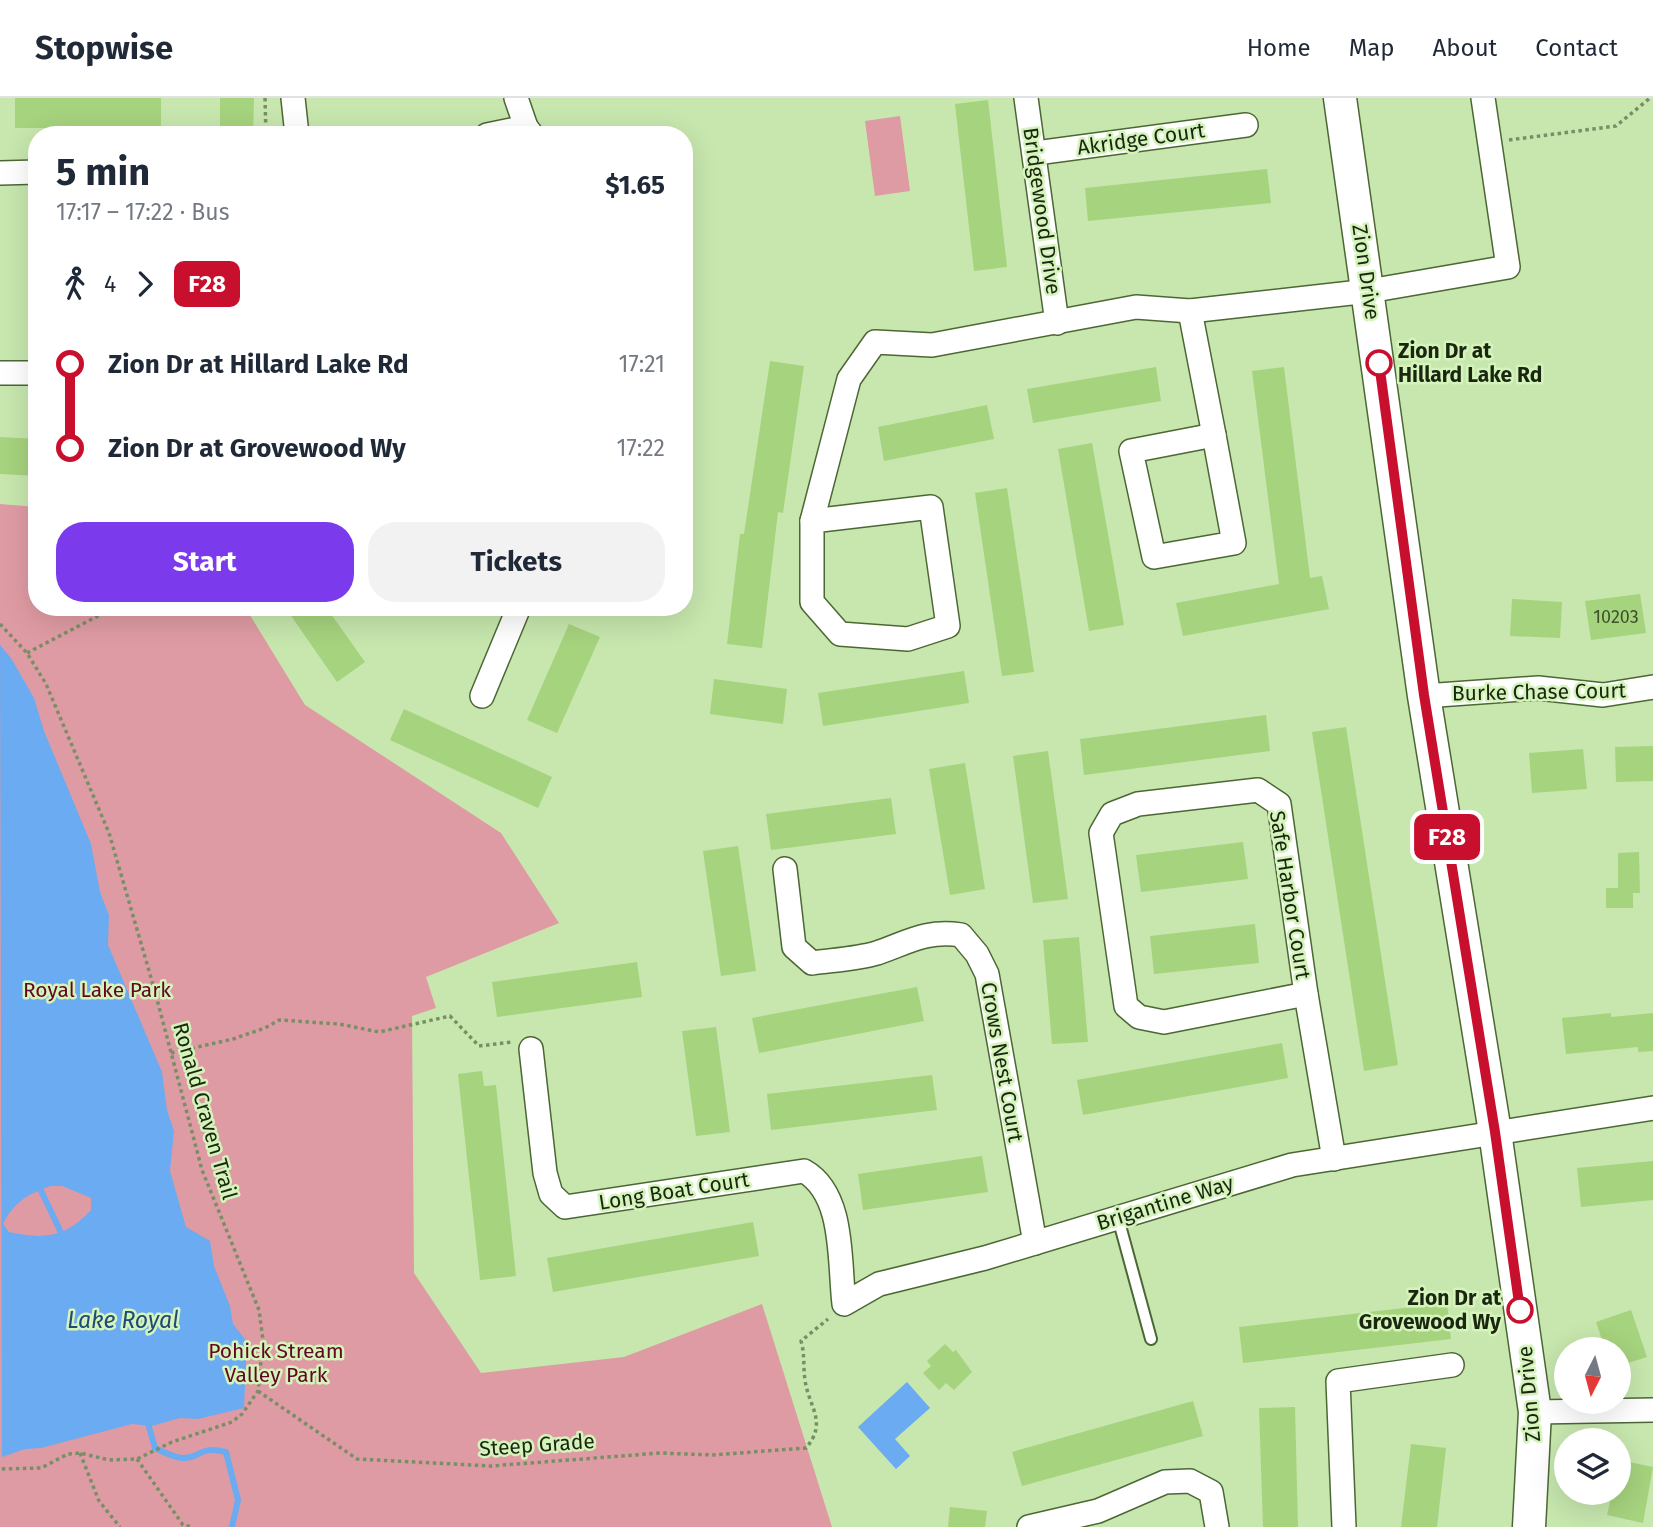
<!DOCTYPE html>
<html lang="en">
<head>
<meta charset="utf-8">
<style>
  body { margin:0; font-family:"Fira Sans",sans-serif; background:#f2f2f3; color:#1f2937; height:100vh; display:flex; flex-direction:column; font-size:26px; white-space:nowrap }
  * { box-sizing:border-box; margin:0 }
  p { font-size:23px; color:#747a83 }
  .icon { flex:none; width:38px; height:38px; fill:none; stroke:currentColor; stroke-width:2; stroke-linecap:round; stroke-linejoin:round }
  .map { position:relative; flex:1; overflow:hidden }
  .sheet { position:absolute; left:28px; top:28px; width:665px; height:490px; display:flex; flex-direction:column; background:#fff; border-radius:28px; box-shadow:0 7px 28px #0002 }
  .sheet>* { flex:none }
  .badge { padding:0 14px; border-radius:10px; font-size:24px; line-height:46px }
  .needle { width:46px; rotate:186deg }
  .buttons { position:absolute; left:1554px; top:1239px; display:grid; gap:14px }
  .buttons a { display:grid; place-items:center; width:77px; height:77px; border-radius:50%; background:#fff; box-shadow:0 7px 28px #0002; font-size:35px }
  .map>.badge { position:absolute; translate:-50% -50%; box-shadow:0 0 0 4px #fff }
  .legs { display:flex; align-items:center; gap:10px; height:77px; padding:0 28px; font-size:23px }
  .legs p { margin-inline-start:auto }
  .headline { display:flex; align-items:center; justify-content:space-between; height:119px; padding:0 28px }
  h1 { font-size:38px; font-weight:700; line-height:52px }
  .cta { display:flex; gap:14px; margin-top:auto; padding:14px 28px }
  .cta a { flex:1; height:80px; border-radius:28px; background:#7c3aed; color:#fff; font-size:28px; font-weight:700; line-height:80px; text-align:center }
  .cta a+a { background:#f2f2f3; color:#1f2937 }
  ul { padding:0 28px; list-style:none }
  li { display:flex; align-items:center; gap:24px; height:84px; font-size:26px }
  li i { display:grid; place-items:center; width:10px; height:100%; margin:0 9px; background:currentColor }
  li i::after { content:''; width:18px; height:18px; margin:-9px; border:5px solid; border-radius:50%; background:#fff }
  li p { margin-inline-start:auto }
  li:first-child i { background:linear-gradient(#0000 50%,currentColor 0) }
  li:last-child i { background:linear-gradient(currentColor 50%,#0000 0) }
  header { display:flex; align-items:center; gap:42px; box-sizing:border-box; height:98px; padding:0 35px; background:#fff; border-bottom:2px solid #e0e1e3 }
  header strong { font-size:33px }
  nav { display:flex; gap:38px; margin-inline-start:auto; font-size:24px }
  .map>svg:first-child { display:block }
</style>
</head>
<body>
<header>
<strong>Stopwise</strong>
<nav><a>Home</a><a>Map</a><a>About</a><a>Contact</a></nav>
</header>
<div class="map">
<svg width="1653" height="1429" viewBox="0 0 1653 1429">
  <rect width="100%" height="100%" fill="#c7e7ae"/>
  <g fill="#df9ba3">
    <polygon points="900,18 910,93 875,98 865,23"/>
    <polygon points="0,406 37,409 37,509 245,509 305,607 501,735 559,825 426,879 436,910 412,918 414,1175 481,1275 624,1259 762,1206 832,1429 0,1429"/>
  </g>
  <g fill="#6aabf1" fill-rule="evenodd">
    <path d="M0,547L11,560L34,600L44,633L91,746L100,794L109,817L108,847L162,974L167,1012L174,1033L170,1073L186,1129L210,1143L214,1168L230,1208L233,1226L247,1244L244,1310L198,1321L180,1320L152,1328L132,1326L41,1350L25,1351L2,1359ZM51,1088H62L91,1100V1112C66,1139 45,1142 9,1134L3,1126C13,1105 29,1095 51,1088Z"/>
    <polygon points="907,1284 930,1310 895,1341 910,1358 896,1371 858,1329"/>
  </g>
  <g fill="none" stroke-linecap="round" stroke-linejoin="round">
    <g stroke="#6aabf1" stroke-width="6">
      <polyline points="37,1084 64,1141"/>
      <path d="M147,1322L155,1350C163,1354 173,1359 182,1360C201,1361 197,1347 226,1354L238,1402L232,1429"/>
    </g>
  </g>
  <g fill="#a6d37e">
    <rect x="15" y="0" width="146" height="30"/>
    <polygon points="220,0 254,0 253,37 220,37"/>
    <polygon points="988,2 1007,169 974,173 955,6"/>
    <polygon points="1267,71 1271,105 1088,123 1085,90"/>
    <polygon points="770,263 804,268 783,415 778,414 762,550 727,546 740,436 744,436"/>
    <polygon points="1156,269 1161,303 1033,325 1027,291"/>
    <polygon points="1284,269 1310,480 1322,478 1329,511 1183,538 1176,505 1279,486 1252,273"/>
    <polygon points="987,307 994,341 884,363 878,329"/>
    <polygon points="0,339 37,341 37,378 0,376"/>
    <polygon points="1092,345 1124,527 1089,533 1058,351"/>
    <polygon points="1007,390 1034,574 1002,578 975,395"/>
    <polygon points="1640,496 1646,535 1591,542 1585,503"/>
    <polygon points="1512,501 1562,504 1560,540 1510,538"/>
    <polygon points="285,509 326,509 365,564 337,584"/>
    <polygon points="569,526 600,539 557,635 527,622"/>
    <polygon points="964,573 969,605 823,628 818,595"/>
    <polygon points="714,581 787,591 783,626 710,616"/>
    <polygon points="404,611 552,679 538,710 390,642"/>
    <polygon points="1266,617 1270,653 1084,677 1080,641"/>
    <polygon points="1346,629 1398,967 1364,973 1312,634"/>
    <polygon points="1653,648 1653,683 1616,684 1615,649"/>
    <polygon points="1583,651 1587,691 1532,695 1529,655"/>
    <polygon points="1048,653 1068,801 1033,805 1013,658"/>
    <polygon points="965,665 985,791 950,797 929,671"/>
    <polygon points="891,700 896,736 771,752 766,716"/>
    <polygon points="1243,744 1248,781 1141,794 1136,757"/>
    <polygon points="738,748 756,873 721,878 703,753"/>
    <polygon points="1639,754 1640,795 1633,795 1633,810 1606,810 1606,790 1618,790 1618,755"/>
    <polygon points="1255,826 1259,865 1154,876 1150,838"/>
    <polygon points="1079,839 1088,944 1052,946 1043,842"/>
    <polygon points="637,864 642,899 497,919 492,884"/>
    <polygon points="917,889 924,923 759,955 752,920"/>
    <polygon points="1611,915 1611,919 1653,915 1653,953 1638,954 1638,949 1566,956 1562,920"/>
    <polygon points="716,929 730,1034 696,1038 682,933"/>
    <polygon points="1282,945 1288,980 1083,1017 1077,982"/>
    <polygon points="482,973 484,988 496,987 516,1178 480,1182 458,976"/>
    <polygon points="932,977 937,1012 771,1032 767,996"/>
    <polygon points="982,1058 988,1094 863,1112 858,1076"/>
    <polygon points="1653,1063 1653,1102 1581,1109 1577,1070"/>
    <polygon points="753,1124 759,1158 553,1194 547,1160"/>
    <polygon points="1447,1205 1451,1241 1243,1265 1239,1229"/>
    <polygon points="1631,1212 1647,1259 1619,1268 1619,1251 1605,1251 1596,1224"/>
    <polygon points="945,1246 953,1254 956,1252 972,1274 954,1292 946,1285 939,1292 923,1275 931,1268 927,1263"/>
    <polygon points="1193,1303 1203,1338 1022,1388 1012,1354"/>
    <polygon points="1295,1309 1298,1429 1263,1429 1259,1310"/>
    <polygon points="1411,1346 1446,1350 1437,1429 1401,1429"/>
    <polygon points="1619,1362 1653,1369 1643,1425 1607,1417 1612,1395 1619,1395"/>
    <polygon points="950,1409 987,1413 985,1429 948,1429"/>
  </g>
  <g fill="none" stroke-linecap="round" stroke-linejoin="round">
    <defs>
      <polyline id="lane" points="1118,1120 1151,1241"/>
      <g id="street">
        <polyline points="293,0 297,37"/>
        <polyline points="516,0 526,29 532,37"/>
        <polyline points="1026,0 1057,225"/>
        <polyline points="487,37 526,29"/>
        <polyline points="1036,55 1246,27"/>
        <polyline points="0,75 37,74"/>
        <polyline points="1190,213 1214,337"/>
        <polyline points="0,275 37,275"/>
        <polygon points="1214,337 1234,445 1154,459 1131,353"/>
        <polygon points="931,409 948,528 908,541 840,536 812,504 812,423"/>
        <polyline points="812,423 849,281 875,244 932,247 1136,209 1190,213 1369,193 1508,169 1483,0"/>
        <polyline points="482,598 519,509"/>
        <polyline points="1424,598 1538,590 1603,597 1653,589"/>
        <polygon points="1258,692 1279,706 1306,896 1164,924 1139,919 1126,908 1101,735 1112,716 1138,706"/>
        <path d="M785,771L794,849L812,865C833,862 857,861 877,855C909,844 926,832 961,837L977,856L987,876L1035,1145"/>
        <polyline points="1306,896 1334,1061"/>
        <path d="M531,951L545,1075L551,1096L565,1109L804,1073C845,1096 839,1164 844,1206L879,1186L985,1160L1292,1067L1653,1010"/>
        <polyline points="1535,1314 1653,1312"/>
        <polyline points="1029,1429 1098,1413 1165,1384 1190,1383 1211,1394 1217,1429"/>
        <polyline points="1344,1429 1338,1283 1452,1267"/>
      </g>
      <polyline id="secondary" points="1340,0 1424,598 1495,1034 1535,1314 1529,1429"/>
    </defs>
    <use href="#lane" stroke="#4c6734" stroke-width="14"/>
    <use href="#street" stroke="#4c6734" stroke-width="26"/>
    <use href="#secondary" stroke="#4c6734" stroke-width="35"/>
    <g stroke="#788f66" stroke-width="3.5" stroke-dasharray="3.5 3.5" stroke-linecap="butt">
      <polyline points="265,0 266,37"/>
      <polyline points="1509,42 1616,28 1650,0"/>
      <polyline points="0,526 27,555 46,586 109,735 154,890 202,1072 259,1212 263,1242 258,1293 242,1316 232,1324 172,1344 137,1361 109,1362 80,1355 68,1356 41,1370 0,1371"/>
      <polyline points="27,555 115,509"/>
      <polyline points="171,955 233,941 265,930 279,922 339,926 379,934 450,918 479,948 512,944"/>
      <path d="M258,1293L357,1361L491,1368L660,1355L712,1357L806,1350C828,1324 809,1310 805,1282C803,1268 805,1257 801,1243L828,1221"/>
      <polyline points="80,1355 99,1403 120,1429"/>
      <polyline points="137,1361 183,1427 192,1429"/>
    </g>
    <use href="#lane" stroke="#fff" stroke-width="10"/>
    <use href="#street" stroke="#fff" stroke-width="23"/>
    <use href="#secondary" stroke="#fff" stroke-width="32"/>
  </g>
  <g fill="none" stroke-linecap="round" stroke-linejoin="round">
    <defs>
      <polyline id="line-1" points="1379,265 1424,597 1495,1034 1520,1212"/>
    </defs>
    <use href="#line-1" stroke="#fff" stroke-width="16"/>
    <use href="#line-1" stroke="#c8102e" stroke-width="10"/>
  </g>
  <g fill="#fff" stroke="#c8102e" stroke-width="3.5">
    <circle cx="1379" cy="265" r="12"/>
    <circle cx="1520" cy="1212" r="12"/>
  </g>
  <g text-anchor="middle" stroke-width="5" stroke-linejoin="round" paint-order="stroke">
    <g font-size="18" fill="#3d512c">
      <text x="1616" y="525">10203</text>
    </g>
    <g font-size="21" fill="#1a2610" stroke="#d4f4bb">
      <text transform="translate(1141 41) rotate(-8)" y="7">Akridge Court</text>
      <text transform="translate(1042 113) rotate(82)" y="7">Bridgewood Drive</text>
      <text transform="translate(1366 174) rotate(82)" y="7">Zion Drive</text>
      <text transform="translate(1539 594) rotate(-1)" y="7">Burke Chase Court</text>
      <text transform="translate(1290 797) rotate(81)" y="7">Safe Harbor Court</text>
      <text transform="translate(1002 964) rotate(80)" y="7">Crows Nest Court</text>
      <text transform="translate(205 1013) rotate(74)" y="7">Ronald Craven Trail</text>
      <text transform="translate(674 1093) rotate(-9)" y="7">Long Boat Court</text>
      <text transform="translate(1165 1105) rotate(-17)" y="7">Brigantine Way</text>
      <text transform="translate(1529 1296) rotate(-95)" y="7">Zion Drive</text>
      <text transform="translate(537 1347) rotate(-4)" y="7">Steep Grade</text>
    </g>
    <g font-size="21" font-weight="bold" fill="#1a2610" stroke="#d4f4bb" text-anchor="start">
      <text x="1398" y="260">Zion Dr at<tspan x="1398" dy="24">Hillard Lake Rd</tspan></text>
      <text x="1501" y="1207" text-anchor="end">Zion Dr at<tspan x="1501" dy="24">Grovewood Wy</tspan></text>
    </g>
    <g font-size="21" fill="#620623" stroke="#d4f4bb">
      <text x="97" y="899">Royal Lake Park</text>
      <text x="276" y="1260">Pohick Stream<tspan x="276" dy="24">Valley Park</tspan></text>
    </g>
    <g font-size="23" font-style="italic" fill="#1d4a78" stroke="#d4f4bb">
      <text x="123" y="1230">Lake Royal</text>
    </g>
  </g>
</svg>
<div class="buttons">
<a><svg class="needle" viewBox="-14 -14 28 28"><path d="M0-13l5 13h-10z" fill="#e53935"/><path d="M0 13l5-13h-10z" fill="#747a83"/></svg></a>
<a><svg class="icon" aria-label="layers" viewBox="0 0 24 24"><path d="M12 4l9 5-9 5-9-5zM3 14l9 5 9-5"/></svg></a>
</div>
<b class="badge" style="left:1447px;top:739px;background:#c8102e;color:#fff">F28</b>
<section class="sheet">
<div class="headline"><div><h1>5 min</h1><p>17:17 – 17:22 · Bus</p></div><b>$1.65</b></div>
<div class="legs"><svg class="icon" aria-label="walk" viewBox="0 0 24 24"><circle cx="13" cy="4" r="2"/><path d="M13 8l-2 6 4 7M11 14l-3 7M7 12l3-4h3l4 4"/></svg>4<svg class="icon" aria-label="forward" viewBox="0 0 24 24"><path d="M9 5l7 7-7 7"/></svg><b class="badge" style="background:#c8102e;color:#fff">F28</b></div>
<ul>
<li><i style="color:#c8102e"></i><b>Zion Dr at Hillard Lake Rd</b><p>17:21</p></li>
<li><i style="color:#c8102e"></i><b>Zion Dr at Grovewood Wy</b><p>17:22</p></li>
</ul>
<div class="cta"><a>Start</a><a>Tickets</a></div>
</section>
</div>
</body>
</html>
